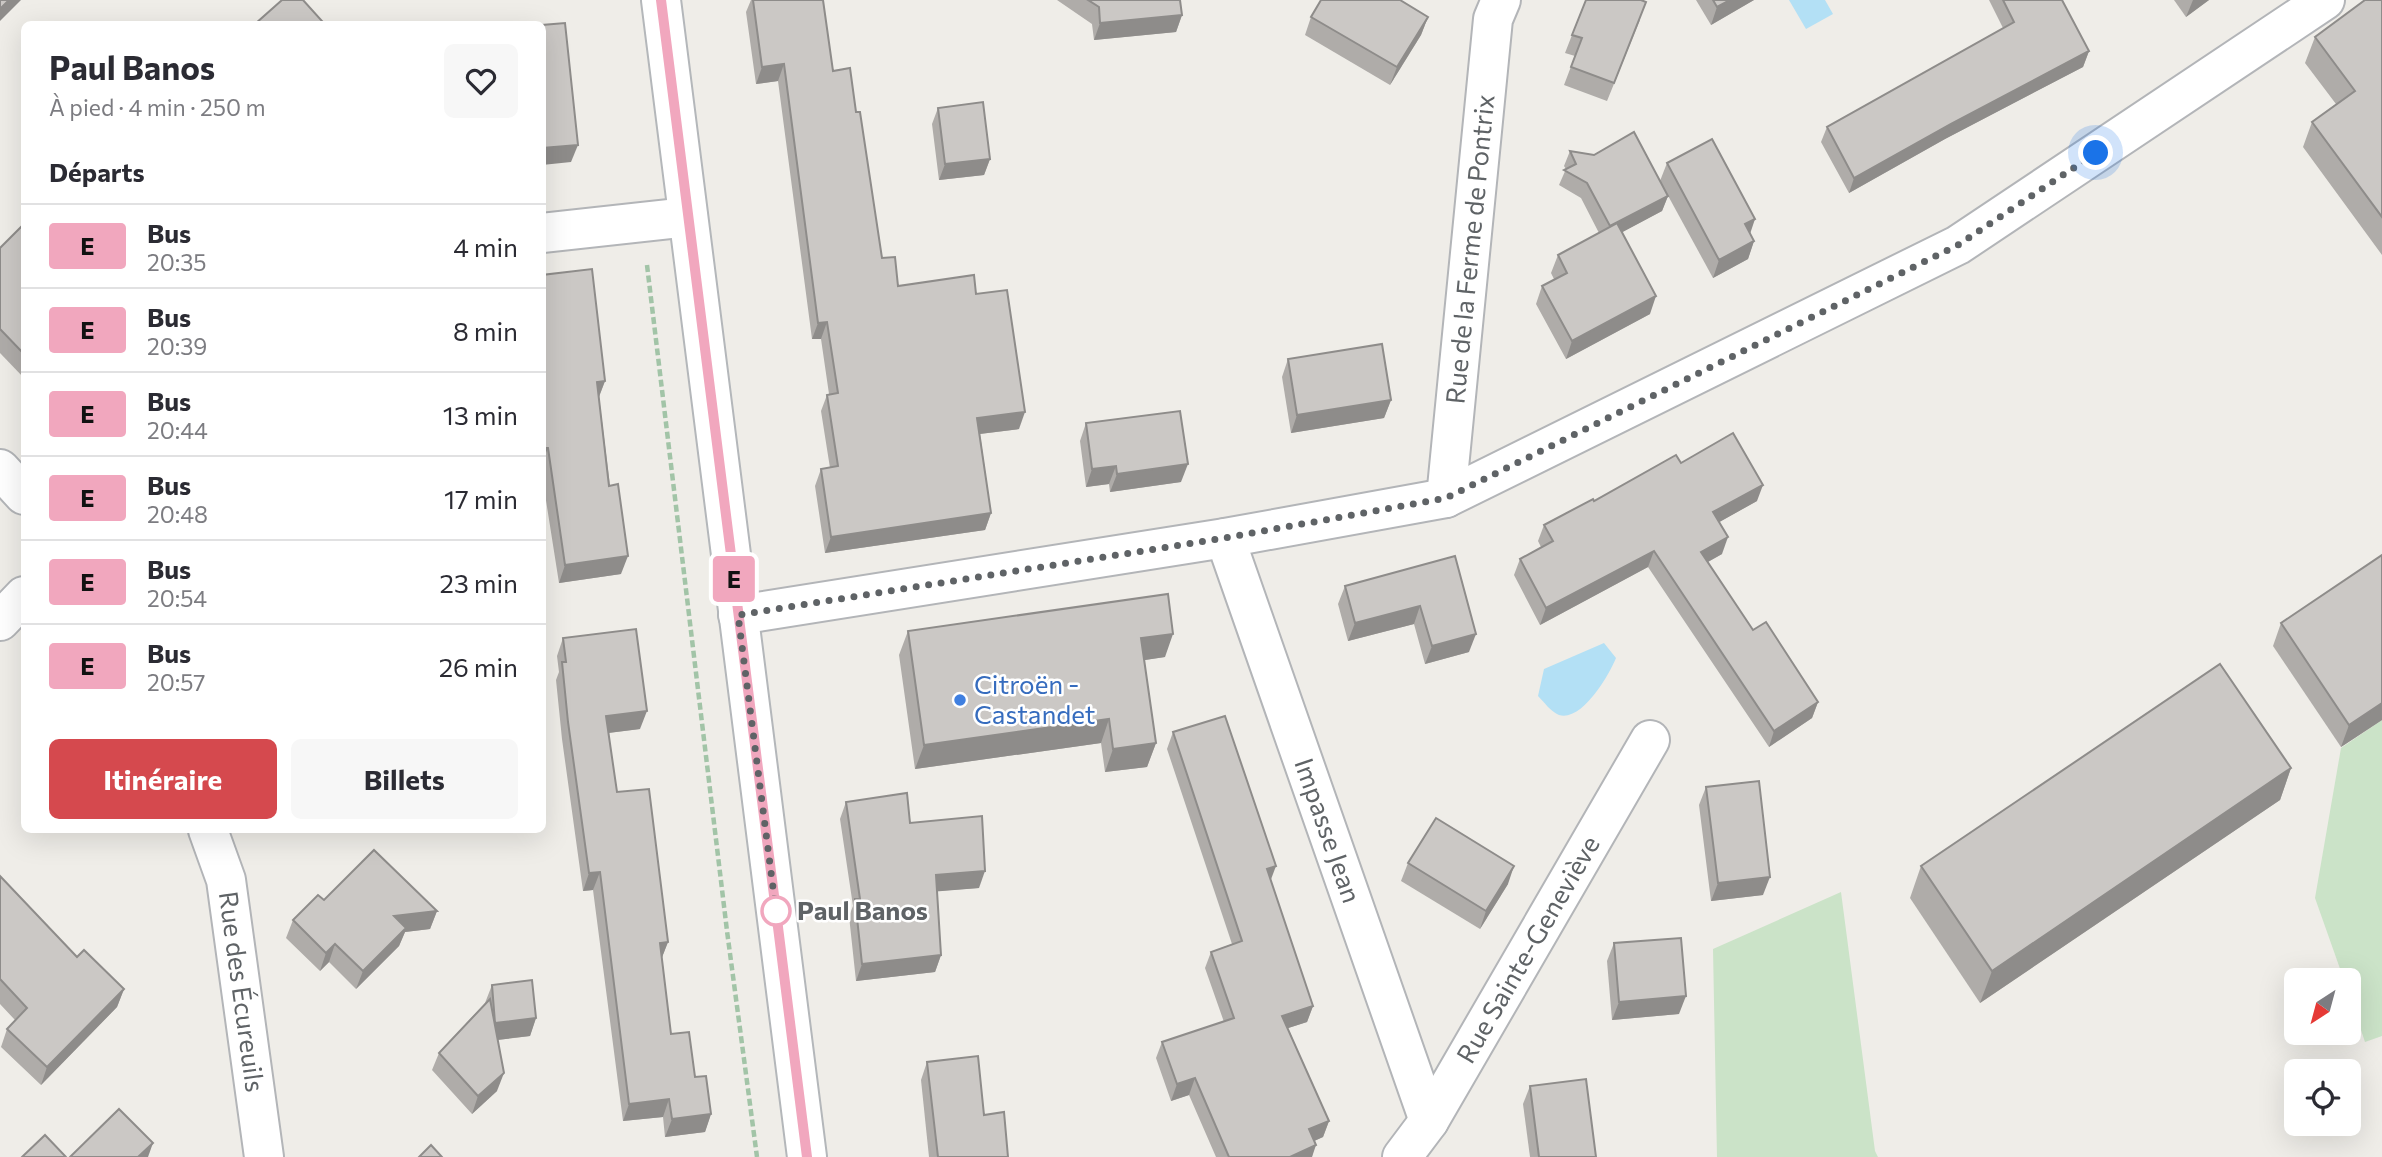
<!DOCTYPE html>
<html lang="fr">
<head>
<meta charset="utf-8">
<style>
  body { margin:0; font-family:Commissioner,sans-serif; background:#f7f7f7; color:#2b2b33; height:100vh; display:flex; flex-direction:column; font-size:26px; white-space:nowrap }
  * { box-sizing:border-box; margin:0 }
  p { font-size:23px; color:#7c7c81 }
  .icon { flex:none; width:38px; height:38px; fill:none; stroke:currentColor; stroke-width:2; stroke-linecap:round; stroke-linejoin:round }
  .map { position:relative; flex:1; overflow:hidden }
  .details { position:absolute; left:21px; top:21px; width:525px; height:812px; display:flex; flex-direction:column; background:#fff; border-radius:10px; box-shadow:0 7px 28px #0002 }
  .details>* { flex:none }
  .badge { padding:0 14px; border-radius:5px; font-size:24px; line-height:46px }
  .needle { width:46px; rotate:216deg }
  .buttons { position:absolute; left:2284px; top:968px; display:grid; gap:14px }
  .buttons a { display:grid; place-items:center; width:77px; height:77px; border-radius:10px; background:#fff; box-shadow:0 7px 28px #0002; font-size:35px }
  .you { position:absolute; width:35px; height:35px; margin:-18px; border:5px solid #fff; border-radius:50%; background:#1a73e8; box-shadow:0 0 0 10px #1a73e833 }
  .map>.badge { position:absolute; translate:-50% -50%; box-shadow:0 0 0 4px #fff }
  h2 { padding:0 28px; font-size:26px; line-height:63px }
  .round { display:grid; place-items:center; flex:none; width:74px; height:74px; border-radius:10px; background:#f7f7f7 }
  .headline { display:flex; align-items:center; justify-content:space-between; height:119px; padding:0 28px }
  h1 { font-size:33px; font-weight:700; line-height:52px }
  .button { display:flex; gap:14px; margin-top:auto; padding:14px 28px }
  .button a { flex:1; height:80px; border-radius:10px; background:#d5494e; color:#fff; font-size:28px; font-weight:700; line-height:80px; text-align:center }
  .button a+a { background:#f7f7f7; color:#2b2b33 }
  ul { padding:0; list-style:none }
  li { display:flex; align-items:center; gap:21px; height:84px; padding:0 28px; border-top:2px solid #e1e1e2 }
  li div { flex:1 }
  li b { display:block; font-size:26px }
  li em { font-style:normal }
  li .badge { min-width:77px; font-weight:700; text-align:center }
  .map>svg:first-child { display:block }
</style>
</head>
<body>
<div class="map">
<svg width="2382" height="1157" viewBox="0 0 2382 1157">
  <rect width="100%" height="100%" fill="#efede8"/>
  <g fill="#cbe3c8">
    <polygon points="2382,720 2382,1036 2365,1042 2349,994 2348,980 2344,980 2315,898 2341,748"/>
    <polygon points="1841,892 1875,1151 1878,1157 1717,1157 1713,949"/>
  </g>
  <g fill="#b3e0f5">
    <polygon points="1789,0 1825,0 1833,14 1806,29"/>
    <path d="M1604,643L1616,658C1609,675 1582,722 1559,715C1551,712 1544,702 1538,696L1544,669Z"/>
  </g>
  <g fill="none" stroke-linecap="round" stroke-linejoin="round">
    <defs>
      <g id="street">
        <polyline points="542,233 688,217"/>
        <polyline points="0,469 24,495"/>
        <path id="s1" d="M1446,498L1493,19L1501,0"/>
        <path id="s2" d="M1225,538L1429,1121"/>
        <polyline points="738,615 1225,538 1446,498 1958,245 2325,0"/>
        <polyline points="0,621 24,596"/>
        <path id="s3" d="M208,830L226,880L264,1157"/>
        <path id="s4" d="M1402,1157L1429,1121L1650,740"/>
      </g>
      <polyline id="secondary" points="661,0 807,1157"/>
    </defs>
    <use href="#street" stroke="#b3b5b8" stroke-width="42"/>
    <use href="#secondary" stroke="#b4b7ba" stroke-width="42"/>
    <polyline stroke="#a2c4a7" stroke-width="4.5" stroke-dasharray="7 3.5" stroke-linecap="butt" points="647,265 727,931 757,1157"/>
    <use href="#street" stroke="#fff" stroke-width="38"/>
    <use href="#secondary" stroke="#fff" stroke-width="38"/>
  </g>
  <g fill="#afaca9">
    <polygon points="751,0 823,0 833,71 856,112 882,258 898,286 976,294 1019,429 980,434 991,513 985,530 825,553 815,486 821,469 830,468 821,411 827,395 829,394 821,339 812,339 778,81 756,84 746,12"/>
    <polygon points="1057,0 1180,0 1182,15 1176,32 1094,40 1092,24"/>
    <polygon points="1696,0 1754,0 1711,25"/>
    <polygon points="1989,0 2062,0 2089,51 2083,67 1945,139 1849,193 1821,142 1827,127 2003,28"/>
    <polygon points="2174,0 2209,0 2186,17"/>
    <polygon points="2382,0 2382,255 2303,147 2312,122 2336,104 2305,63 2315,37"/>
    <polygon points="1311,17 1428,17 1421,35 1390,85 1305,35"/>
    <polygon points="1640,20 1607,101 1564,85 1575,56 1565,53 1572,35"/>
    <polygon points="938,108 990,159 984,175 939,180 932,124"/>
    <polygon points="1570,151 1668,196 1662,211 1622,232 1650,314 1566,359 1536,304 1542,286 1554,279 1551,273 1558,255 1599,233 1581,198 1559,185 1566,169 1564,166"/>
    <polygon points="1667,163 1750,233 1754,241 1748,259 1713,278 1660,181"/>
    <polygon points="24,224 24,378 0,353 0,248"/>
    <polygon points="542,275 605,381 599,397 621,574 559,583 542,475"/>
    <polygon points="1288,359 1391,400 1384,418 1291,433 1282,377"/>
    <polygon points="1086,423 1181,482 1110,492 1109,484 1086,487 1080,441"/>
    <polygon points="1681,463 1757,501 1719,522 1722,554 1708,562 1753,630 1818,702 1812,718 1769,747 1648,567 1540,625 1514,575 1520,559 1541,547 1538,541 1544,525 1594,501"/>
    <polygon points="1455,556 1469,652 1425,664 1414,624 1348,641 1338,604 1345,586"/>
    <polygon points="2281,623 2382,720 2341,747 2273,646"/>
    <polygon points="908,631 1165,657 1144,660 1156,743 1147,767 1105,772 1101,743 915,769 899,655"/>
    <polygon points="563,638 640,729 608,733 617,792 668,942 662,957 671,1034 695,1077 711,1114 705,1132 665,1137 663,1117 623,1121 593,890 583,891 562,739 556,680 559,672 557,656"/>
    <polygon points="1173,732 1271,881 1313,1006 1307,1022 1288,1028 1329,1121 1323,1137 1314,1141 1312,1157 1216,1157 1189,1095 1171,1101 1156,1058 1162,1042 1224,1022 1205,968 1211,952 1232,944 1167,749"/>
    <polygon points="2291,768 2280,800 1980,1003 1910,898 1921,866"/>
    <polygon points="1706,787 1763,895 1711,901 1699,805"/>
    <polygon points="846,802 910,823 979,888 937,891 941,955 935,972 856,981 849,916 853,906 840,819"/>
    <polygon points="1408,863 1508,884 1480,929 1401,881"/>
    <polygon points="0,876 77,957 124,989 117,1007 41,1085 1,1047 7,1029 15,1020 0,1004"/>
    <polygon points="324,900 437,911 430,929 405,932 399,946 356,989 329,962 320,971 286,938 293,920"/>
    <polygon points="1614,943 1679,1014 1612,1020 1607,961"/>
    <polygon points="492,985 536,1018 530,1036 497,1040 497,1091 472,1114 432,1070 439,1053 485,1003"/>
    <polygon points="927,1062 984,1115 1008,1157 929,1157 921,1080"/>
    <polygon points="1530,1086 1596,1157 1530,1157 1523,1104"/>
  </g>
  <g fill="#8e8c8a">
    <polygon points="9,0 21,0 0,21 0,9"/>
    <polygon points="1730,0 1754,0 1711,25 1717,7"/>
    <polygon points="2193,0 2209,0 2186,17"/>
    <polygon points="1182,15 1176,32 1094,40 1100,23"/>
    <polygon points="1428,17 1421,35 1390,85 1397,67"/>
    <polygon points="2089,51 2083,67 1945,139 1849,193 1854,178 1951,124"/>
    <polygon points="784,64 778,81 756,84 762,67"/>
    <polygon points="578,145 571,162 542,165 542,148"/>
    <polygon points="990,159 984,175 939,180 945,164"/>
    <polygon points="1668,196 1662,211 1604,242 1610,226"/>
    <polygon points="1755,219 1749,237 1745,224"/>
    <polygon points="1754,241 1748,259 1713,278 1719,260"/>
    <polygon points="1656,296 1650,314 1566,359 1572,341"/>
    <polygon points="827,322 821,339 812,339 818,323"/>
    <polygon points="605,381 598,399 597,382"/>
    <polygon points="1391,400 1384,418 1291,433 1297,415"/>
    <polygon points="1025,412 1019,429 971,435 977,418"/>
    <polygon points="543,448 548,448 542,462"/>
    <polygon points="1188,464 1181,482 1110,492 1117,474"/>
    <polygon points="1116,466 1109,484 1086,487 1092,469"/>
    <polygon points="1763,485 1757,501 1707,529 1713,512"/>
    <polygon points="991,513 985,530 825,553 831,537"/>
    <polygon points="1728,537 1722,554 1695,569 1701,552"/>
    <polygon points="1654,551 1648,567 1540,625 1546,608"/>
    <polygon points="628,556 621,574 559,583 565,565"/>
    <polygon points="1420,606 1414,624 1348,641 1355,623"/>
    <polygon points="1173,634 1165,657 1132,662 1141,638"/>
    <polygon points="1476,634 1469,652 1425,664 1432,646"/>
    <polygon points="1818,702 1812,718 1769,747 1774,731"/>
    <polygon points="2382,703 2382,720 2341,747 2349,725"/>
    <polygon points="647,711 640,729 600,734 606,716"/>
    <polygon points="1109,719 1101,743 915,769 924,745"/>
    <polygon points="1156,743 1147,767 1105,772 1113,749"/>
    <polygon points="2291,768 2280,800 1980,1003 1992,971"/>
    <polygon points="1276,866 1270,882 1267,869"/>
    <polygon points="1514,866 1508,884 1480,929 1486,911"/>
    <polygon points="985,871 979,888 930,892 936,875"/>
    <polygon points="600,872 593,890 583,891 589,873"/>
    <polygon points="1770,877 1763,895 1711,901 1718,883"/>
    <polygon points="437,911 430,929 405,932 399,946 356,989 363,971 394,916"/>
    <polygon points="668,942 661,960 660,943"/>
    <polygon points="335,944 329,962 320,971 326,953"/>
    <polygon points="941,955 935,972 856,981 862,964"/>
    <polygon points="124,989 117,1007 41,1085 47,1067"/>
    <polygon points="1686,996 1679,1014 1612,1020 1619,1002"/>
    <polygon points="1313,1006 1307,1022 1276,1032 1282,1016"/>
    <polygon points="536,1018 530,1036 488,1041 495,1023"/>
    <polygon points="504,1073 497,1091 472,1114 478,1096"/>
    <polygon points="1195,1078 1189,1095 1171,1101 1177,1084"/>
    <polygon points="669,1099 663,1117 623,1121 629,1104"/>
    <polygon points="711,1114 705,1132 665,1137 672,1119"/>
    <polygon points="1329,1121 1323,1137 1303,1146 1309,1129"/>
    <polygon points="153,1143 148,1157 138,1157"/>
    <polygon points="1316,1145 1312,1157 1290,1157"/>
  </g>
  <g fill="#cbc8c5" stroke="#8e8c8a" stroke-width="2">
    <polygon points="0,0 9,0 0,9"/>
    <polygon points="282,0 303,0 322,21 318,24 255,24"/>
    <polygon points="753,0 823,0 833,71 850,68 856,112 860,112 882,258 895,257 898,286 974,275 976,294 1007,290 1025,412 977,418 991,513 831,537 821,469 838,466 827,395 838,393 827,322 818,323 784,64 762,67"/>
    <polygon points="1088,0 1180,0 1182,15 1100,23 1099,7"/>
    <polygon points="1321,0 1400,0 1428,17 1397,67 1311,17"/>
    <polygon points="1586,0 1641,0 1646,2 1614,83 1571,67 1582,38 1572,35"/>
    <polygon points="1713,0 1730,0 1717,7"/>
    <polygon points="2003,0 2062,0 2089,51 1951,124 1854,178 1827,127 2014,22"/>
    <polygon points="2365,0 2382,0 2382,217 2312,122 2355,91 2315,37"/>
    <polygon points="565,23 578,145 542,148 542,25"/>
    <polygon points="983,102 990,159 945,164 938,108"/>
    <polygon points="1634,132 1668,196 1610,226 1587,183 1564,170 1576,164 1570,151 1594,155"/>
    <polygon points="1712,139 1755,219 1745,224 1754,241 1719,260 1667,163"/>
    <polygon points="1617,223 1656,296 1572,341 1542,286 1567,273 1558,255"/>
    <polygon points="24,224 24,354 0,329 0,248"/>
    <polygon points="592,269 605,381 597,382 609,486 618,484 628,556 565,565 548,448 543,448 542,445 542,275"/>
    <polygon points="1382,344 1391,400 1297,415 1288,359"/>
    <polygon points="1180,411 1188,464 1117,474 1116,466 1092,469 1086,423"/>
    <polygon points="1733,433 1763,485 1713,512 1728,537 1701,552 1753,630 1766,622 1818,702 1774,731 1654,551 1546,608 1520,559 1553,541 1544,525 1593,499 1594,501 1676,455 1681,463"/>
    <polygon points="2382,555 2382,703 2349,725 2281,623"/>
    <polygon points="1455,556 1476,634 1432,646 1420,606 1355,623 1345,586"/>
    <polygon points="1168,594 1173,634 1141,638 1156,743 1113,749 1109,719 924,745 908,631"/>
    <polygon points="636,629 647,711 606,716 617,792 649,789 668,942 660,943 671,1034 689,1032 695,1077 706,1076 711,1114 672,1119 669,1099 629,1104 600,872 589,873 568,722 562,662 566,662 563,638"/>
    <polygon points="2220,664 2291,768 1992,971 1921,866"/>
    <polygon points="1225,716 1276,866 1267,869 1313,1006 1282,1016 1329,1121 1309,1129 1316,1145 1290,1157 1229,1157 1195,1078 1177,1084 1162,1042 1234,1018 1211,952 1242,941 1173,732"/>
    <polygon points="1759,781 1770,877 1718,883 1706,787"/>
    <polygon points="907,793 910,823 982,816 985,871 936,875 941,955 862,964 855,899 860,899 846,802"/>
    <polygon points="1436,818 1514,866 1486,911 1408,863"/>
    <polygon points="374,850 437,911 394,916 406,928 363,971 335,944 326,953 293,920 318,895 324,900"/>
    <polygon points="0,876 77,957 84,950 124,989 47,1067 7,1029 27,1008 0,979"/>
    <polygon points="1681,938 1686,996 1619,1002 1614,943"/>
    <polygon points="532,980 536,1018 495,1023 492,985"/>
    <polygon points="490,999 504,1073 478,1096 439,1053"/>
    <polygon points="978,1056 984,1115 1004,1112 1008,1157 938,1157 927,1062"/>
    <polygon points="1586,1079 1596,1157 1539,1157 1530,1086"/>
    <polygon points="119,1109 153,1143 138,1157 70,1157"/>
    <polygon points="45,1135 66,1157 22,1157"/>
    <polygon points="431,1145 442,1157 419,1157"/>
  </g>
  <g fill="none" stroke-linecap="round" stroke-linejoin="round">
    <defs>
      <polyline id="line" points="661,0 807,1157"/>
    </defs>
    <use href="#line" stroke="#fff" stroke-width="16"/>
    <use href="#line" stroke="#f1a7be" stroke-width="10"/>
    <polyline stroke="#5f6366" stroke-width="7" stroke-dasharray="0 12.6" points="776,911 738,615 1225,538 1446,498 1958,245 2096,153"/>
  </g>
  <circle fill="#3f7fe0" stroke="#fff" stroke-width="2.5" cx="960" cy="700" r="7"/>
  <circle fill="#fff" stroke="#f1a7be" stroke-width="3.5" cx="776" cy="911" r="14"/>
  <g text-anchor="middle" stroke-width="5" stroke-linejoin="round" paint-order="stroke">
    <g font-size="26" fill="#5f6366" stroke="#fff">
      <text dy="9" stroke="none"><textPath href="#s1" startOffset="250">Rue de la Ferme de Pontrix</textPath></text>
      <text dy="9" stroke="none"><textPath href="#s2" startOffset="310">Impasse Jean</textPath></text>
      <text dy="9" stroke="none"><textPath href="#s4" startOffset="243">Rue Sainte-Geneviève</textPath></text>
      <text dy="9" stroke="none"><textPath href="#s3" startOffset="166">Rue des Écureuils</textPath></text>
    </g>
    <g font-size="26" fill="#366cbe" stroke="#fff" text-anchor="start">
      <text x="974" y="694">Citroën -<tspan x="974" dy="30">Castandet</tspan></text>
    </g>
    <g font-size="26" font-weight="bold" fill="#5f6366" stroke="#fff" text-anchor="start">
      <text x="797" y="920">Paul Banos</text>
    </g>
  </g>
</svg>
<div class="buttons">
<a><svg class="needle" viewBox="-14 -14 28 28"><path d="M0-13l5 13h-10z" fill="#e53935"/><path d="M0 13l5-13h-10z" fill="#7c7c81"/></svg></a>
<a><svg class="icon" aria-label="locate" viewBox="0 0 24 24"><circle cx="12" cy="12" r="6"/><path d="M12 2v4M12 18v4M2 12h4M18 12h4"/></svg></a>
</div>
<div class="you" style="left:2096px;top:153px"></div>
<b class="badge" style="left:734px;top:579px;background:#f1a7be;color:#111">E</b>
<section class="details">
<div class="headline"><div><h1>Paul Banos</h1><p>À pied · 4 min · 250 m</p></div><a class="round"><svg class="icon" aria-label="heart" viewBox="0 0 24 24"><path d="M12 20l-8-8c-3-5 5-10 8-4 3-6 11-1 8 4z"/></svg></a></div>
<h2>Départs</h2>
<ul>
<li><span class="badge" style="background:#f1a7be;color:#111">E</span><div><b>Bus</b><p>20:35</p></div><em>4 min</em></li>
<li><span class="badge" style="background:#f1a7be;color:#111">E</span><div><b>Bus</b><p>20:39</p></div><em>8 min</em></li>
<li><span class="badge" style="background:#f1a7be;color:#111">E</span><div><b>Bus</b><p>20:44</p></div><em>13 min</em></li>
<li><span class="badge" style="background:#f1a7be;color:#111">E</span><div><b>Bus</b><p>20:48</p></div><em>17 min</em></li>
<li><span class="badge" style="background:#f1a7be;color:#111">E</span><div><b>Bus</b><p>20:54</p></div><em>23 min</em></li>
<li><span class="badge" style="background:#f1a7be;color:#111">E</span><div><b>Bus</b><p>20:57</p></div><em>26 min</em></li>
</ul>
<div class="button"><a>Itinéraire</a><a>Billets</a></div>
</section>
</div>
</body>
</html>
